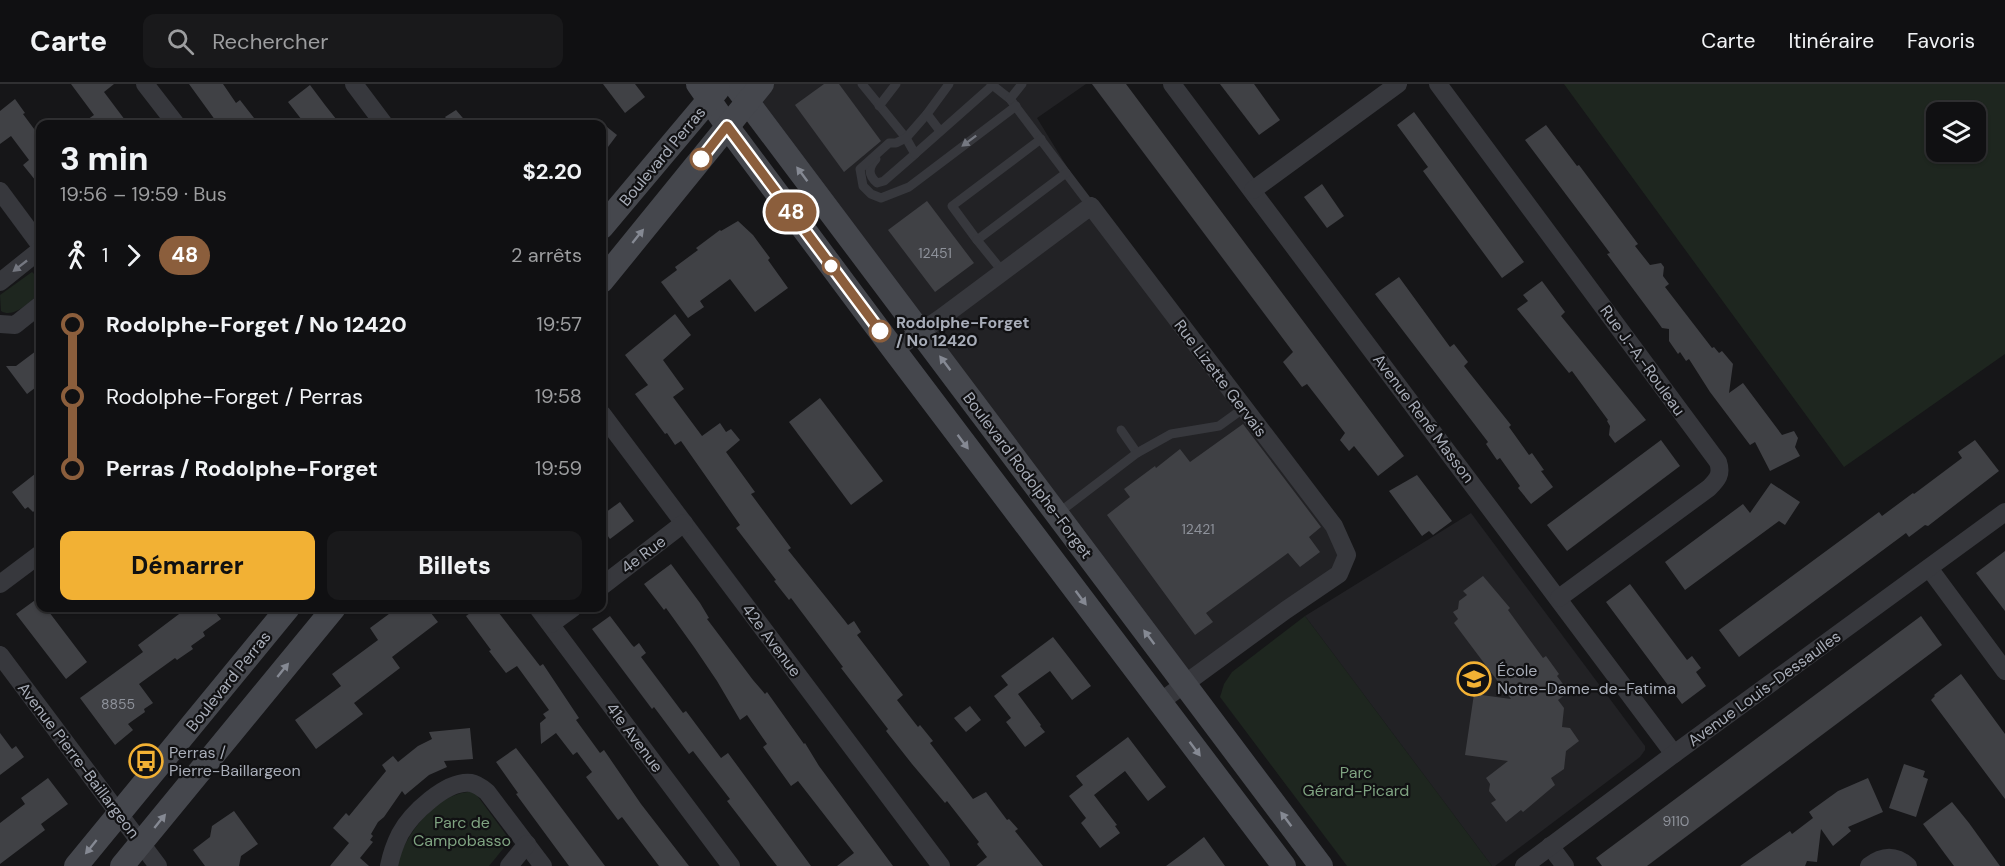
<!DOCTYPE html>
<html lang="fr">
<head>
<meta charset="utf-8">
<style>
  body { margin:0; font-family:"DM Sans",sans-serif; background:#19191b; color:#f1f3f6; height:100vh; display:flex; flex-direction:column; font-size:22px; white-space:nowrap }
  * { box-sizing:border-box; margin:0 }
  p { font-size:20px; color:#9c9d9f }
  .icon { flex:none; width:33px; height:33px; fill:none; stroke:currentColor; stroke-width:2; stroke-linecap:round; stroke-linejoin:round }
  .map { position:relative; flex:1; overflow:hidden }
  .side { position:absolute; left:36px; top:36px; width:570px; height:492px; display:flex; flex-direction:column; background:#101012; border-radius:12px; box-shadow:0 2px 4px #0004,0 0 0 2px #303032 }
  .side>* { flex:none }
  .badge { padding:0 12px; border-radius:20px; font-size:21px; line-height:39px }
  .buttons { position:absolute; left:1926px; top:18px; display:grid; gap:12px }
  .buttons a { display:grid; place-items:center; width:60px; height:60px; border-radius:12px; background:#101012; box-shadow:0 2px 4px #0004,0 0 0 2px #303032; font-size:30px }
  .map>.badge { position:absolute; translate:-50% -50%; box-shadow:0 0 0 3px #fff }
  .legs { display:flex; align-items:center; gap:9px; height:66px; padding:0 24px; font-size:20px }
  .legs p { margin-inline-start:auto }
  .summary { display:flex; align-items:center; justify-content:space-between; height:102px; padding:0 24px }
  h1 { font-size:33px; font-weight:800; line-height:45px }
  .button { display:flex; gap:12px; margin-top:auto; padding:12px 24px }
  .button a { flex:1; height:69px; border-radius:12px; background:#f2b134; color:#111; font-size:24px; font-weight:800; line-height:69px; text-align:center }
  .button a+a { background:#19191b; color:#f1f3f6 }
  ul { padding:0 24px; list-style:none }
  li { display:flex; align-items:center; gap:21px; height:72px; font-size:22px }
  li i { display:grid; place-items:center; width:9px; height:100%; margin:0 8px; background:currentColor }
  li i::after { content:''; width:15px; height:15px; margin:-8px; border:4px solid; border-radius:50%; background:#101012 }
  li p { margin-inline-start:auto }
  li:first-child i { background:linear-gradient(#0000 50%,currentColor 0) }
  li:last-child i { background:linear-gradient(currentColor 50%,#0000 0) }
  header { display:flex; align-items:center; gap:36px; box-sizing:border-box; height:84px; padding:0 30px; background:#101012; border-bottom:2px solid #303032 }
  header strong { font-size:28px }
  nav { display:flex; gap:33px; margin-inline-start:auto; font-size:21px }
  .search { width:420px; height:54px; background:#19191b; display:flex; align-items:center; gap:15px; box-sizing:border-box; padding:0 21px; border-radius:12px; color:#9c9d9f; font-size:22px }
  .map>svg:first-child { display:block }
</style>
</head>
<body>
<header>
<strong>Carte</strong>
<div class="search"><svg class="icon" aria-label="search" viewBox="0 0 24 24"><circle cx="10" cy="10" r="6"/><path d="M15 15l6 6"/></svg>Rechercher</div>
<nav><a>Carte</a><a>Itinéraire</a><a>Favoris</a></nav>
</header>
<div class="map">
<svg width="2005" height="782" viewBox="0 0 2005 782">
  <rect width="100%" height="100%" fill="#161618"/>
  <g fill="#222225">
    <polygon points="761,0 1086,0 1037,34 1091,122 1347,471 1339,490 1184,600 760,35"/>
    <polygon points="1471,429 1645,662 1645,666 1640,673 1495,782 1492,782 1305,532"/>
  </g>
  <g fill="#1e261f" fill-rule="evenodd">
    <path d="M1564,0H2005V270L1844,383ZM1976,28V68H1936V28Z"/>
    <path d="M32,188L40,196V209C30,217 14,235 1,227L0,211Z"/>
    <polygon points="1305,532 1492,782 1347,782 1220,613 1224,600 1232,588"/>
    <path d="M471,708L476,710L507,752V760L489,782H397C404,751 437,708 471,708Z"/>
  </g>
  <g fill="#404145">
    <polygon points="71,0 114,0 104,8 128,40 81,40 94,31"/>
    <polygon points="189,0 223,0 236,19 240,16 254,34 245,40 218,40"/>
    <polygon points="603,0 635,0 645,13 625,29"/>
    <polygon points="824,0 839,0 881,57 844,88 795,21"/>
    <polygon points="1092,0 1126,0 1404,372 1378,392 1354,362 1349,367 1340,356 1345,349 1307,300 1302,303 1283,278 1293,268"/>
    <polygon points="1220,0 1254,0 1280,36 1259,51"/>
    <polygon points="310,1 325,21 340,40 305,40 288,18"/>
    <polygon points="15,15 25,29 23,30 40,53 40,102 23,81 29,76 11,52 0,60 0,27"/>
    <polygon points="456,26 468,40 451,40 445,33"/>
    <polygon points="1414,28 1524,178 1502,194 1423,87 1428,83 1397,41"/>
    <polygon points="602,39 617,51 602,71"/>
    <polygon points="1546,41 1577,82 1579,81 1638,160 1635,162 1650,181 1661,179 1664,183 1663,192 1669,200 1665,203 1712,264 1714,263 1719,269 1722,267 1733,280 1729,309 1743,299 1782,351 1794,347 1798,354 1795,363 1800,372 1770,387 1755,358 1750,361 1710,308 1689,275 1686,277 1680,268 1678,270 1669,257 1669,245 1662,244 1657,237 1607,170 1610,169 1525,56"/>
    <polygon points="1322,100 1344,132 1327,144 1304,113"/>
    <polygon points="927,117 974,179 935,208 888,146"/>
    <polygon points="738,137 753,151 770,174 768,176 788,204 755,228 730,195 700,217 704,223 688,234 661,198 677,186 675,183 698,166 696,164 720,146 721,147"/>
    <polygon points="1399,193 1450,263 1454,260 1468,278 1464,282 1511,341 1509,343 1529,371 1532,369 1544,386 1541,387 1553,403 1531,420 1518,404 1520,402 1500,374 1497,376 1486,360 1488,358 1375,210"/>
    <polygon points="1542,197 1565,228 1561,232 1646,336 1615,359 1609,351 1610,342 1607,337 1608,336 1572,287 1569,289 1517,225 1528,217 1523,211"/>
    <polygon points="675,230 691,251 663,276 684,305 673,313 702,352 720,339 726,348 731,345 740,356 726,368 755,408 751,410 791,464 788,466 845,537 848,541 854,537 861,548 857,551 903,611 897,616 918,643 920,641 933,657 930,659 973,715 986,708 1007,736 1009,735 1018,745 1015,747 1043,782 976,782 987,773 977,760 979,758 947,717 945,719 912,680 886,647 888,645 841,584 843,583 791,514 789,516 774,497 776,496 736,444 740,441 681,357 675,361 667,349 665,350 635,310 648,301 625,271"/>
    <polygon points="40,264 40,300 27,310 6,282 16,282"/>
    <polygon points="820,314 883,397 851,421 789,338"/>
    <polygon points="1243,340 1321,443 1309,453 1320,468 1300,483 1288,469 1206,529 1213,538 1195,551 1107,431 1130,413 1124,405 1155,382 1156,384 1180,365 1190,378"/>
    <polygon points="1661,356 1680,382 1567,467 1547,441"/>
    <polygon points="1975,356 1999,387 1928,442 1925,441 1909,453 1906,449 1739,573 1719,546 1879,428 1882,432 1913,409 1914,410 1962,374 1958,368"/>
    <polygon points="40,386 40,422 33,428 28,423 25,425 12,408"/>
    <polygon points="1417,391 1452,437 1433,451 1429,447 1422,452 1389,407"/>
    <polygon points="1771,399 1800,418 1785,441 1779,437 1685,506 1665,478 1743,420 1750,429"/>
    <polygon points="620,418 634,437 610,455 602,444 602,431"/>
    <polygon points="2005,467 2005,527 1976,489"/>
    <polygon points="671,480 700,519 709,534 707,535 753,596 765,610 767,608 804,660 805,659 819,682 893,782 837,782 854,769 798,697 791,702 763,663 767,660 747,631 740,636 717,597 694,563 666,524 664,526 644,500"/>
    <polygon points="1483,492 1510,524 1508,526 1543,574 1546,572 1559,590 1557,592 1569,608 1558,616 1564,624 1562,643 1570,644 1579,657 1566,667 1564,685 1551,694 1555,701 1523,728 1521,726 1506,738 1491,719 1496,716 1489,707 1490,700 1486,694 1508,677 1465,671 1474,610 1511,615 1454,539 1458,535 1453,528 1458,525 1459,517 1467,511 1463,507"/>
    <polygon points="1630,500 1687,576 1692,572 1701,584 1696,588 1706,602 1682,620 1606,518"/>
    <polygon points="38,514 40,517 40,524 46,524 87,578 66,595 16,530"/>
    <polygon points="187,524 212,524 221,535 203,548 205,552 191,562 193,565 177,576 175,574 139,600 153,619 144,625 145,628 128,640 133,646 115,661 80,614 143,568 138,561"/>
    <polygon points="397,524 427,524 438,538 392,573 400,584 354,619 363,630 316,665 295,636 341,602 332,590 378,556 370,544"/>
    <polygon points="477,524 495,524 540,582 543,580 579,634 576,636 600,669 604,666 641,720 689,782 659,782 622,733 618,736 586,693 592,688 577,668 573,671 556,649 541,660 540,639 546,634 543,630 549,626 517,582 506,589 489,567 491,566 466,532"/>
    <polygon points="610,532 632,561 634,563 639,559 646,569 641,573 683,629 686,627 721,674 728,669 811,782 777,782 727,717 730,715 693,667 689,670 654,623 652,625 592,545"/>
    <polygon points="1921,532 1942,561 1647,782 1602,782 1596,774"/>
    <polygon points="1053,553 1091,602 1072,616 1050,587 1018,610 1041,641 1040,642 1045,648 1025,663 1006,638 1011,634 994,612 1008,601 1001,592"/>
    <polygon points="1961,590 2005,650 2005,715 1931,616 1935,612 1934,611"/>
    <polygon points="970,622 981,636 966,648 954,634"/>
    <polygon points="470,644 473,675 444,677 447,683 429,691 405,711 402,707 384,733 378,738 371,750 373,752 370,756 373,758 360,774 369,782 330,782 349,759 333,744 346,729 349,732 386,687 382,681 393,672 398,678 418,662 432,655 429,648"/>
    <polygon points="0,649 12,665 16,662 24,673 0,691"/>
    <polygon points="1128,653 1166,703 1148,717 1125,687 1094,711 1117,741 1115,742 1120,749 1100,764 1081,739 1086,734 1069,712 1083,701 1076,692"/>
    <polygon points="516,664 536,690 605,782 569,782 516,710 518,709 496,678"/>
    <polygon points="1904,680 1925,687 1923,693 1928,695 1916,733 1889,724"/>
    <polygon points="48,694 68,720 41,740 45,746 0,780 0,739 25,720 21,714"/>
    <polygon points="1868,694 1883,728 1848,743 1851,747 1833,762 1821,745 1817,778 1807,777 1805,782 1740,782 1790,747 1792,750 1813,734 1809,728 1838,707"/>
    <polygon points="1952,718 1969,739 2000,782 1954,782 1945,770 1923,740"/>
    <polygon points="234,727 258,760 241,772 239,782 205,782 193,766 210,753 212,742"/>
    <polygon points="1204,753 1225,782 1166,782 1185,768"/>
  </g>
  <g fill="none" stroke-linecap="round" stroke-linejoin="round">
    <g stroke="#37383d" stroke-width="9">
      <path d="M862,0L906,54L915,70L884,97L877,99C868,91 868,84 876,75"/>
      <polyline points="991,0 1010,15 1091,122"/>
      <polyline points="1010,15 1022,0"/>
      <polyline points="879,22 896,0"/>
      <polyline points="927,30 906,54 896,59 889,59 860,85 863,102 871,110 881,114 909,103 1016,22"/>
      <polyline points="940,47 927,30 949,0"/>
      <polyline points="1041,55 952,122 977,156 1066,89"/>
      <polyline points="915,70 993,1"/>
      <polyline points="977,156 1003,188"/>
      <polyline points="1121,346 1137,369"/>
      <polyline points="1057,430 1137,369 1171,350 1219,342 1244,324"/>
    </g>
    <g stroke="#37383d" stroke-width="18">
      <polyline points="145,0 176,40"/>
      <polyline points="354,0 384,40"/>
      <polyline points="1172,0 1674,670"/>
      <path d="M1438,0L1718,378C1722,390 1718,395 1709,404L1559,514"/>
      <polyline points="1253,106 1398,0"/>
      <polyline points="0,107 40,161"/>
      <polyline points="0,198 40,166"/>
      <polyline points="0,240 15,241 40,221"/>
      <polyline points="894,266 941,234 1091,122 1334,442 1347,471 1339,490 1286,526 1160,618"/>
      <polyline points="602,330 941,782"/>
      <polyline points="1929,484 2005,587"/>
      <polyline points="0,500 40,470"/>
      <polyline points="602,502 684,439"/>
      <polyline points="538,524 731,782"/>
      <polyline points="551,540 573,524"/>
      <polyline points="0,571 158,782"/>
      <polyline points="1550,762 1565,782"/>
      <path d="M389,782C391,772 395,760 400,750C411,730 446,696 471,699C477,700 482,704 487,708L543,782"/>
      <polyline points="509,782 527,760"/>
      <polyline points="1524,782 1674,670 2005,428"/>
      <path d="M1869,782C1882,772 1894,770 1908,782"/>
    </g>
    <g stroke="#45474d" stroke-width="24">
      <polyline points="698,0 735,53 894,266 1284,782"/>
      <polyline points="734,0 1321,782"/>
      <polyline points="602,143 718,5"/>
      <polyline points="602,197 762,0"/>
      <polyline points="76,782 288,524"/>
      <polyline points="122,782 334,524"/>
    </g>
  </g>
  <defs><path id="oneway-solid" d="M-6-.8H1V-3.2L6.5 0L1 3.2V.8H-6Z" transform="scale(1.5)"/></defs>
  <g fill="#757881">
    <use href="#oneway-solid" transform="translate(969 57) rotate(143)"/>
    <use href="#oneway-solid" transform="translate(20 182) rotate(142)"/>
  </g>
  <g fill="#858993">
    <use href="#oneway-solid" transform="translate(802 90) rotate(-127)"/>
    <use href="#oneway-solid" transform="translate(638 152) rotate(-51)"/>
    <use href="#oneway-solid" transform="translate(945 279) rotate(-127)"/>
    <use href="#oneway-solid" transform="translate(963 358) rotate(53)"/>
    <use href="#oneway-solid" transform="translate(1081 514) rotate(53)"/>
    <use href="#oneway-solid" transform="translate(1149 553) rotate(-127)"/>
    <use href="#oneway-solid" transform="translate(283 586) rotate(-51)"/>
    <use href="#oneway-solid" transform="translate(1195 665) rotate(53)"/>
    <use href="#oneway-solid" transform="translate(1286 735) rotate(-127)"/>
    <use href="#oneway-solid" transform="translate(160 737) rotate(-51)"/>
    <use href="#oneway-solid" transform="translate(91 763) rotate(129)"/>
  </g>
  <g fill="none" stroke-linecap="round" stroke-linejoin="round">
    <defs>
      <polyline id="line-1" points="701,75 727,42 880,247"/>
    </defs>
    <use href="#line-1" stroke="#fff" stroke-width="14"/>
    <use href="#line-1" stroke="#8b5e3c" stroke-width="9"/>
  </g>
  <defs>
    <symbol id="school-ring" viewBox="-11 -11 22 22"><circle r="9.5" fill="#111113" stroke="#f2b134" stroke-width="1.5"/><path d="M0-5L7-2L0 1L-7-2ZM-4 1L0 2.5L4 1V4Q0 6-4 4Z" fill="#f2b134"/></symbol>
    <symbol id="bus-ring" viewBox="-11 -11 22 22"><circle r="9.5" fill="#111113" stroke="#f2b134" stroke-width="1.5"/><path d="M-5-6H5V4H4V6H2V4H-2V6H-4V4H-5ZM-3.5-4V0h7V-4ZM-3.5 1.2v1.5H-2V1.2ZM2 1.2v1.5H3.5V1.2Z" fill="#f2b134"/></symbol>
  </defs>
  <g fill-rule="evenodd">
    <use href="#school-ring" x="1455" y="576" width="38" height="38"/>
    <use href="#bus-ring" x="127" y="658" width="38" height="38"/>
  </g>
  <g fill="#fff" stroke="#8b5e3c" stroke-width="3">
    <circle cx="701" cy="75" r="10"/>
    <circle cx="831" cy="182" r="8"/>
    <circle cx="880" cy="247" r="10"/>
  </g>
  <g text-anchor="middle" stroke-width="4.5" stroke-linejoin="round" paint-order="stroke">
    <g font-size="14" fill="#8e929b">
      <text x="935" y="174">12451</text>
      <text x="1198" y="450">12421</text>
      <text x="118" y="625">8855</text>
      <text x="1676" y="742">9110</text>
    </g>
    <g font-size="16" fill="#a8adb8" stroke="#111113">
      <text transform="translate(662 72) rotate(-50)" y="6">Boulevard Perras</text>
      <text transform="translate(1643 276) rotate(54)" y="6">Rue J.-A.-Rouleau</text>
      <text transform="translate(1221 294) rotate(53)" y="6">Rue Lizette Gervais</text>
      <text transform="translate(1424 334) rotate(53)" y="6">Avenue René Masson</text>
      <text transform="translate(1028 391) rotate(53)" y="6">Boulevard Rodolphe-Forget</text>
      <text transform="translate(643 470) rotate(-37)" y="6">4e Rue</text>
      <text transform="translate(772 556) rotate(53)" y="6">42e Avenue</text>
      <text transform="translate(228 597) rotate(-51)" y="6">Boulevard Perras</text>
      <text transform="translate(1764 604) rotate(-36)" y="6">Avenue Louis-Dessaulles</text>
      <text transform="translate(635 653) rotate(53)" y="6">41e Avenue</text>
      <text transform="translate(79 676) rotate(53)" y="6">Avenue Pierre-Baillargeon</text>
    </g>
    <g font-size="16" font-weight="bold" fill="#a8adb8" stroke="#111113" text-anchor="start">
      <text x="896" y="244">Rodolphe-Forget<tspan x="896" dy="18">/ No 12420</tspan></text>
    </g>
    <g font-size="16" fill="#a8adb8" stroke="#111113" text-anchor="start">
      <text x="1497" y="592">École<tspan x="1497" dy="18">Notre-Dame-de-Fatima</tspan></text>
      <text x="169" y="674">Perras /<tspan x="169" dy="18">Pierre-Baillargeon</tspan></text>
    </g>
    <g font-size="16" fill="#7fa381" stroke="#111113">
      <text x="1356" y="694">Parc<tspan x="1356" dy="18">Gérard-Picard</tspan></text>
      <text x="462" y="744">Parc de<tspan x="462" dy="18">Campobasso</tspan></text>
    </g>
  </g>
</svg>
<div class="buttons">
<a><svg class="icon" aria-label="layers" viewBox="0 0 24 24"><path d="M12 4l9 5-9 5-9-5zM3 14l9 5 9-5"/></svg></a>
</div>
<b class="badge" style="left:791px;top:128px;background:#8b5e3c;color:#fff">48</b>
<section class="side">
<div class="summary"><div><h1>3 min</h1><p>19:56 – 19:59 · Bus</p></div><b>$2.20</b></div>
<div class="legs"><svg class="icon" aria-label="walk" viewBox="0 0 24 24"><circle cx="13" cy="4" r="2"/><path d="M13 8l-2 6 4 7M11 14l-3 7M7 12l3-4h3l4 4"/></svg>1<svg class="icon" aria-label="forward" viewBox="0 0 24 24"><path d="M9 5l7 7-7 7"/></svg><b class="badge" style="background:#8b5e3c;color:#fff">48</b><p>2 arrêts</p></div>
<ul>
<li><i style="color:#8b5e3c"></i><b>Rodolphe-Forget / No 12420</b><p>19:57</p></li>
<li><i style="color:#8b5e3c"></i><span>Rodolphe-Forget / Perras</span><p>19:58</p></li>
<li><i style="color:#8b5e3c"></i><b>Perras / Rodolphe-Forget</b><p>19:59</p></li>
</ul>
<div class="button"><a>Démarrer</a><a>Billets</a></div>
</section>
</div>
</body>
</html>
